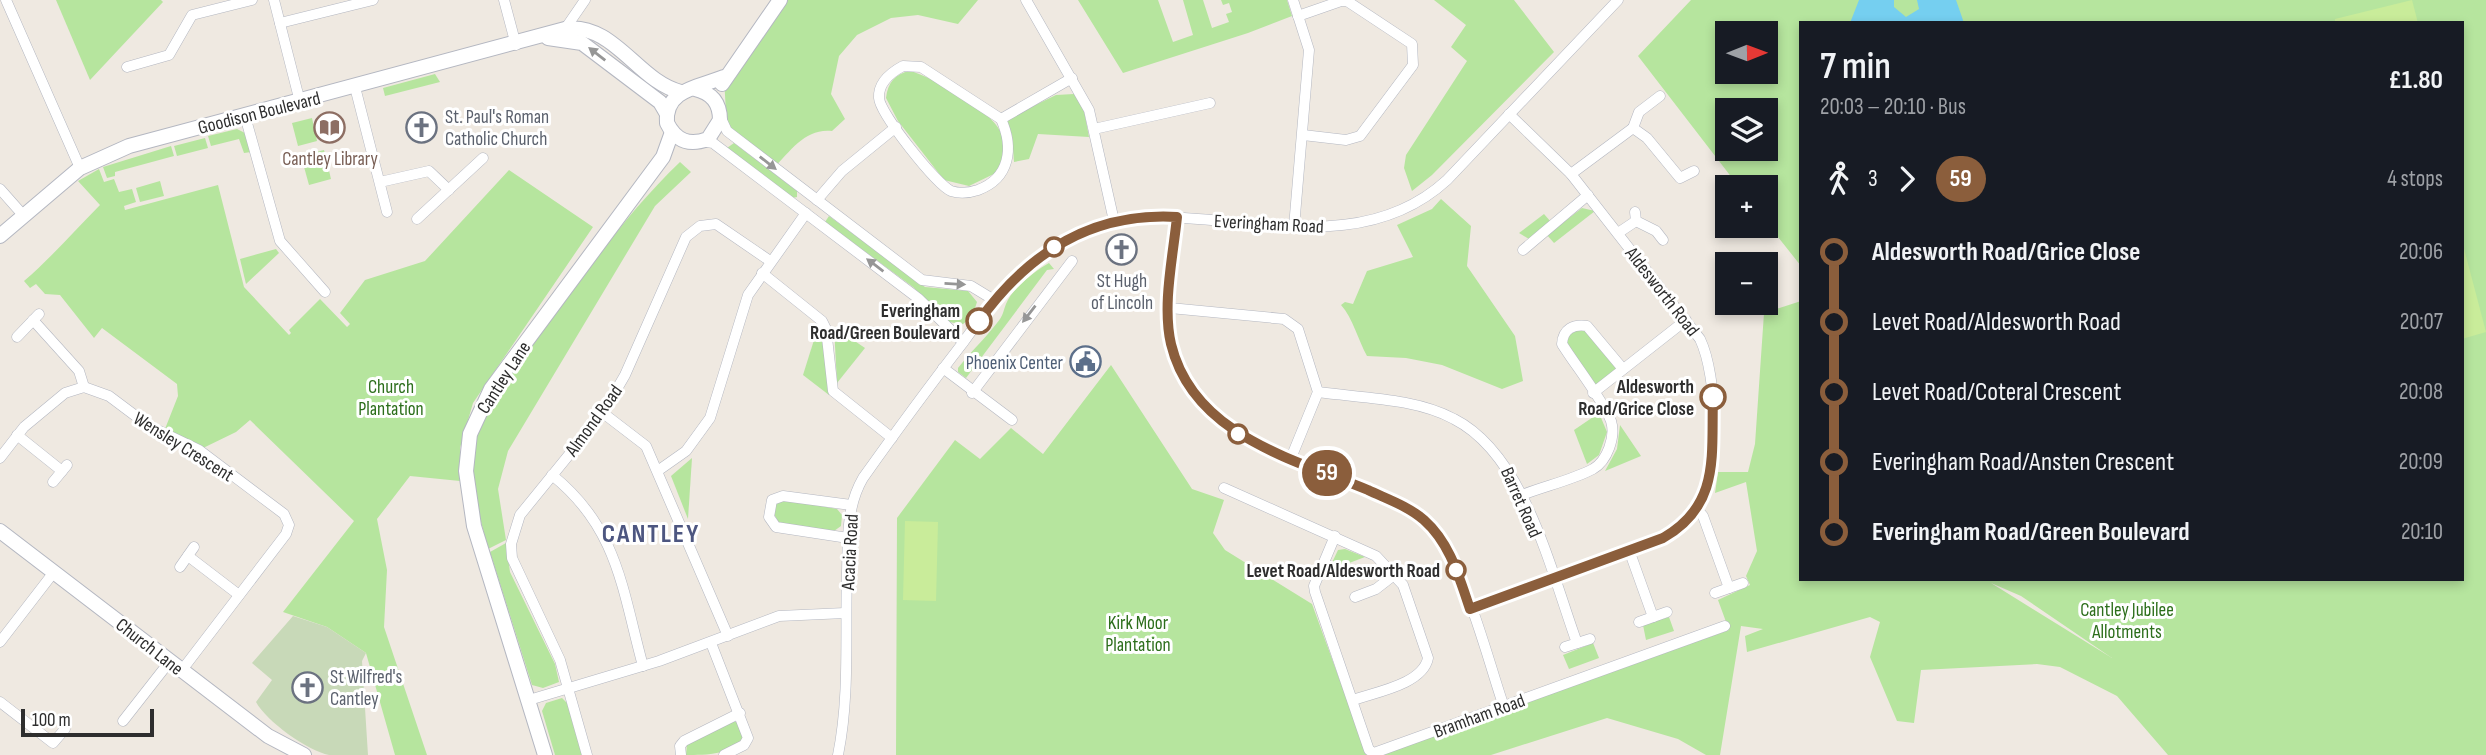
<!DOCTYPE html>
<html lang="en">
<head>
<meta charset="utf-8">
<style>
  body { margin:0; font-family:"Sofia Sans Condensed",sans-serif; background:#20242c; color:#f1f3f6; height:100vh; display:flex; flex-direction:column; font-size:26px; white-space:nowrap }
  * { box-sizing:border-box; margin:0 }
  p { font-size:23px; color:#9ea1a6 }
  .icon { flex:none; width:38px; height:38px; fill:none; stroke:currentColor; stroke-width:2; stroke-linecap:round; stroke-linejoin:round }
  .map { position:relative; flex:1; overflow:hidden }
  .side { position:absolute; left:1799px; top:21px; width:665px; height:560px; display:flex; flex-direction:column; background:#171b24; border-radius:0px; box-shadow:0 4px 10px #0003 }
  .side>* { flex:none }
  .badge { padding:0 14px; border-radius:23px; font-size:24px; line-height:46px }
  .needle { width:46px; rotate:89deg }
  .tools { position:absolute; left:1715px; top:21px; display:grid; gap:14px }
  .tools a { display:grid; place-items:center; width:63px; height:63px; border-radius:0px; background:#171b24; box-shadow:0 4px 10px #0003; font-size:35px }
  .scale { position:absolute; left:21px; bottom:18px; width:133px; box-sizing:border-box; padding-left:7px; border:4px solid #2e2e2e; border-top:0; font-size:19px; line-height:24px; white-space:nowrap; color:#2e2e2e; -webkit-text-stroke:5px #fff; paint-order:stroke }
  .map>.badge { position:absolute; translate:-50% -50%; box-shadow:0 0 0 4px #fff }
  .legs { display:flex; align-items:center; gap:10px; height:77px; padding:0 21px; font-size:23px }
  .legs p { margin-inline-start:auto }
  .overview { display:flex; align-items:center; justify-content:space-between; height:119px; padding:0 21px }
  h1 { font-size:38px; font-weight:600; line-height:52px }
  ul { padding:0 21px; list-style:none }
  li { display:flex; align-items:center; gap:24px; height:70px; font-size:26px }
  li i { display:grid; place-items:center; width:10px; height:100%; margin:0 9px; background:currentColor }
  li i::after { content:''; width:18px; height:18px; margin:-9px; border:5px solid; border-radius:50%; background:#171b24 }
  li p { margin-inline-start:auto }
  li:first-child i { background:linear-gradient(#0000 50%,currentColor 0) }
  li:last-child i { background:linear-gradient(currentColor 50%,#0000 0) }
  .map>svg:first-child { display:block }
</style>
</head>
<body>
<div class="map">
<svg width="2486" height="755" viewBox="0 0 2486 755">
  <rect width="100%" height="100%" fill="#efe9e1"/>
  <g fill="#b6e59e" fill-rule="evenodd">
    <polygon points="56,0 161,0 163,2 90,80"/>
    <path d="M782,0H978L958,24L918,15L891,18L857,35L839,56L831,94L845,119L832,131C806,128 791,150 774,168L727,131L724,77Z"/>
    <polygon points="1078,0 1158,0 1173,42 1193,35 1183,0 1203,0 1212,28 1229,22 1226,14 1232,12 1229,3 1223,5 1221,0 1287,0 1292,16 1248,33 1123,73"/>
    <polygon points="1434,0 1514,0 1554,52 1432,175 1412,191 1404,168 1406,155 1467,61 1451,47 1466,25"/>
    <path d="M1691,0H2486V755H2168L2117,696L2060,667L2037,664L1921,670L1914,723L1897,721L1870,657L1880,622L1870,617L1747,652L1745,636L1763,629L1741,626L1720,755H1706L1678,739L1607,718L1491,755H1382L1729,630L1718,600L1750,585L1746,576L1757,551L1746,482L1715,493L1718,472H1748L1755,444L1764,313L1801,301V579H2462V23H1801V266L1766,222V187H1739L1638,56ZM1727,33H1766V72H1727ZM1727,110H1766V149H1727ZM1991,583L2021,596L2112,658Z"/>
    <path d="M910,71C931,76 994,112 1001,133C1006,146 1003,158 1000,171L969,186L944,180L898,121L886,98C888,82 895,74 910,71Z"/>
    <polygon points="435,74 440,82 385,96 383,88"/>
    <polygon points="1074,94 1084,110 1089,137 1038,134 1029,159 1014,162 1012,135 1005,120 1056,95"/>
    <polygon points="312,118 317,141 298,146 292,123"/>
    <polygon points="237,129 245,133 251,152 244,153 239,139 211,146 208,136"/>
    <polygon points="205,138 208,148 177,156 174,146"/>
    <polygon points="734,143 797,191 797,197 792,198 727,148"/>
    <polygon points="171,146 174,156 115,172 115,176 107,178 103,167"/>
    <polygon points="324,150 331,179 309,185 301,156"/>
    <path d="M680,162L691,172L655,206L508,451L498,489L506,540L488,549C481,519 469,486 473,455C480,399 525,353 557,310C596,258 633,207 680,162Z"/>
    <path d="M99,169L104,182L114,179L119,192L132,189L136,202L124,206L125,210L218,185L244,287L289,335L291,333L289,330L320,299L347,327L350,324L340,313L365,280L425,261L509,170L593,227L473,403L460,448V481L410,476L377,519L387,570L384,627L427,755H395L366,653L327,627L283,612L354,521L250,420L236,432L199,450L163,434L178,396L177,384L102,328L94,338L60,295L45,294L36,284L30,288L24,281C52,257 74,231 100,205L78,181Z"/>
    <polygon points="160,181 164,196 140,202 136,188"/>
    <path d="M1441,199L1471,226L1467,266L1515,336L1523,381L1502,389L1442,365L1406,358L1367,356C1358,340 1353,318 1341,305L1345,302L1353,304L1367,271L1413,257L1397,225L1432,209Z"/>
    <polygon points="1582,208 1595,211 1554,243 1547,235"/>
    <polygon points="1544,214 1551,222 1529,239 1519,233"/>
    <polygon points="829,216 925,287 968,291 977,302 972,317 963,324 948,322 913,287 825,222"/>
    <polygon points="276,249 279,253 246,284 240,259"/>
    <path d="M1049,263L1054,269L1047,270L966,378L958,372V368C971,351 984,340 997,323C1003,316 1003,312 1006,304C1012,288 1035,271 1049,263Z"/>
    <polygon points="819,324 823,330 829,395 803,375"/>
    <polygon points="1580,325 1623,369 1593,393 1562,336"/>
    <polygon points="834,327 865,348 837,383"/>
    <polygon points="1111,365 1192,489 1224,500 1213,533 1225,550 1312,604 1367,755 896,755 897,518 955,440 980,459 1011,428 1043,454"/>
    <polygon points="1599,413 1607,432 1599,455 1587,464 1574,430"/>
    <polygon points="1620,425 1641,456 1605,471 1617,449"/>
    <polygon points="692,458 688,519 671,476"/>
    <polygon points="783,499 837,509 842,515 841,526 834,531 779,523 774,514 776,502"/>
    <polygon points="506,543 510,572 555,664 559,682 543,688 532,685 490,552"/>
    <polygon points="1345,549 1365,557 1328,571 1338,550"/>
    <polygon points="1669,617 1674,631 1646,640 1643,625"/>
    <polygon points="1593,643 1599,658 1569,669 1563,655"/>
    <polygon points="562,698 567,703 582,755 555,755 542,711 546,703"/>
    <path d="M731,721L740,723L745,735C735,755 706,755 686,755L687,744Z"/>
  </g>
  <path fill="#c8d9b8" d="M293,616L327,627L366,653L362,661L368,755C356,755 341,755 329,755C308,751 266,721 256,702L272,680L252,663Z"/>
  <g fill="#c9ec9a">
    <polygon points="2412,0 2418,23 2335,23 2335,19"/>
    <polygon points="2462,241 2486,332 2462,339"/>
    <polygon points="905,521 938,522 936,601 903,600"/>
  </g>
  <polygon fill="#75cff0" points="1859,0 1894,0 1894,7 1906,17 1919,9 1917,0 1956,0 1964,23 1850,23"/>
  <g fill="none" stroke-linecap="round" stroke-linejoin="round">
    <defs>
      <g id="street">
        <polyline points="6,0 80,168"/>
        <polyline points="274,0 300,102"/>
        <polyline points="504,0 516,45"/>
        <polyline points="1026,0 1089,110 1114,221"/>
        <polyline points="1293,0 1309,50 1294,227"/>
        <polyline points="1298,16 1341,1 1347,1 1412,44 1413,65 1360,136 1346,140 1303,135"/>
        <polyline points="280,23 373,0"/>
        <polyline points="565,29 585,0"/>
        <path d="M903,66L921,67L1001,119C1014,148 1010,178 978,190C969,193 960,194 951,191C936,184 880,114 879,98C878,83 890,73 903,66Z"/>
        <polyline points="127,67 169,55 192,15 252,0"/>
        <polyline points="355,87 387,212"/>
        <polyline points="245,116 280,241 325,292"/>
        <polyline points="720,116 727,131 922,280 971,286 994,300"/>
        <polyline points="1001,119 1072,78"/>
        <polyline points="1633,128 1639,112 1660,96"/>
        <polyline points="1094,129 1210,103"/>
        <polyline points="702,141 713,143 919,299 963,342"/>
        <polyline points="1571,174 1633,128 1647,138 1680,178 1694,171"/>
        <polyline points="380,182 429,171 449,190"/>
        <polyline points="0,189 23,215"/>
        <polyline points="817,200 842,171 896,127"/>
        <polyline points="1635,212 1636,221 1656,231 1663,240"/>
        <path d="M1177,217C1173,257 1162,304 1171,344C1189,426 1274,450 1342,479C1370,491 1404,501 1426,522C1464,560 1486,655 1504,707"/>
        <polyline points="417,219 483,158"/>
        <polyline points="1618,233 1636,221"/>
        <polyline points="1523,250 1588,195"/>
        <polyline points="762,273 822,321 826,329 833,391 892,438"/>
        <polyline points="1170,308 1284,319 1298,329 1318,392 1291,458"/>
        <polyline points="33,320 79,371 84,387"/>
        <polyline points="17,337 39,314"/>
        <polyline points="943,368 1012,420"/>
        <path d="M1318,392C1361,398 1415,398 1454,419C1525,455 1551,572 1577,643"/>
        <polyline points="972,393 1072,261"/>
        <polyline points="1593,393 1686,320"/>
        <polyline points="603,413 646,446 728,636"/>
        <polyline points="17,435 62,471"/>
        <polyline points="0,458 24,427 65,393 84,387 109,396 149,426 199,450 284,514 289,525 286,534 182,670"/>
        <polyline points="659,470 686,451 710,418 748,295 806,213"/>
        <path d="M552,475C618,528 622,589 643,666"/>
        <polyline points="53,482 67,465"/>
        <path d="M1224,488L1376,556L1403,585L1428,658C1423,684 1376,692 1353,700"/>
        <path d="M1522,495C1545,486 1572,480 1593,469C1607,461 1616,437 1611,421C1603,400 1575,365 1562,344C1563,329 1573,324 1587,326L1623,369"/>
        <polyline points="1697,509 1703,516 1729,588"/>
        <polyline points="1335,536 1314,586 1315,592 1369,750 1374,753 1725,626"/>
        <polyline points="848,538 776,527 769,517 772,500 783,496 851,505"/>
        <polyline points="1629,550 1653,617"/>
        <polyline points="188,556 239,595"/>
        <polyline points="180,567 194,547"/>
        <polyline points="1715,593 1743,583"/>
        <polyline points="1355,597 1376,589 1394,575"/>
        <path d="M1470,609L1663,538C1677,530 1690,522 1699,507C1720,470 1718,377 1700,339L1571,174L1509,114"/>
        <polyline points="1639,622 1667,612"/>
        <polyline points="0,642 54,572"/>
        <polyline points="711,643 748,738 744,745 724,755"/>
        <polyline points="1565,647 1590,639"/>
        <polyline points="529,700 659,661 779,616 845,613"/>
        <polyline points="0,702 53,743 65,729"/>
        <polyline points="123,721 170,661"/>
        <polyline points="587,755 560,660 512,558 511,544 520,515 603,413 625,375 686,237 700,226 716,224 770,261"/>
        <polyline points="681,755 680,746 684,741 740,713"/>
        <path d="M838,755C850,696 845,632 847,572C848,540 846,507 863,478C895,433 928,388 962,344C986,311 1009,276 1044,253C1071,234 1106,222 1139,217C1242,213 1361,259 1447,180L1618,0"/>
      </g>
      <g id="secondary">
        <polyline points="548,38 582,43 660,102 667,114"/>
        <polyline points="722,84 780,0"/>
        <path d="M695,89C712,93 720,103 720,120L708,139C689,146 676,141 667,123C664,89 700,87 724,77"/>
        <path d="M0,236L80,168L129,146L565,29C614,22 638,82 681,92"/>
        <polyline points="0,531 268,736 304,755"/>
        <polyline points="545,755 474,526 466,471 470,434 491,389 663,157 672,132"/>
      </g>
    </defs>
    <use href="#street" stroke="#b4b7c1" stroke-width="11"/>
    <use href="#secondary" stroke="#b4b7c1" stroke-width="16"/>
    <use href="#street" stroke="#fff" stroke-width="10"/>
    <use href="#secondary" stroke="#fff" stroke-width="14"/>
  </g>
  <defs><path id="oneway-solid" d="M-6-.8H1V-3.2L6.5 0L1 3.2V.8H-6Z" transform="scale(1.75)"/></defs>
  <g fill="#969696">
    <use href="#oneway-solid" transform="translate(597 54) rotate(-142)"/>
    <use href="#oneway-solid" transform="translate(768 163) rotate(38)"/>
    <use href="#oneway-solid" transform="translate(875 265) rotate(-143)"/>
    <use href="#oneway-solid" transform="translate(955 284) rotate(3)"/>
    <use href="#oneway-solid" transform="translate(1029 314) rotate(128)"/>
  </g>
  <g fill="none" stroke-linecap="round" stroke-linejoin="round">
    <defs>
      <path id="line-1" d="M979,321C1028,253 1091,212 1177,217C1173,257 1162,305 1171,344C1193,435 1293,459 1368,490C1387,499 1408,506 1424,520C1450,543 1459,577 1470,609L1663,538C1721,505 1711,455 1713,397"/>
    </defs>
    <use href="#line-1" stroke="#fff" stroke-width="16"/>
    <use href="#line-1" stroke="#8b5e3c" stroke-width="10"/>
  </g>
  <defs>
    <symbol id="library-ring" viewBox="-11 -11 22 22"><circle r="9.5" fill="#fff" stroke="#8d6e63" stroke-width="1.5"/><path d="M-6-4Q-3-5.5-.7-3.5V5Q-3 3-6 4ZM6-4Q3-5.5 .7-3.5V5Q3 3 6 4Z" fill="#8d6e63"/></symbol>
    <symbol id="church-ring" viewBox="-11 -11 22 22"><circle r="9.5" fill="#fff" stroke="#6b7280" stroke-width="1.5"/><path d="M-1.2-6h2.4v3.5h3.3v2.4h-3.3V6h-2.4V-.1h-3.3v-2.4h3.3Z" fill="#6b7280"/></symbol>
    <symbol id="civic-ring" viewBox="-11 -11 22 22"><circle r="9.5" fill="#fff" stroke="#5c6f8a" stroke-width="1.5"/><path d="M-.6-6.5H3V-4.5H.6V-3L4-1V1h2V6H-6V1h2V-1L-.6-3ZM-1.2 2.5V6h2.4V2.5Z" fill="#5c6f8a"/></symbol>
  </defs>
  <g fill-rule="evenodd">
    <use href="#library-ring" x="312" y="110" width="35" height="35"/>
    <use href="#church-ring" x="404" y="110" width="35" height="35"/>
    <use href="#church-ring" x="1104" y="232" width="35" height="35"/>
    <use href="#civic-ring" x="1068" y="344" width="35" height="35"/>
    <use href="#church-ring" x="290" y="670" width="35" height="35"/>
  </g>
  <g fill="#fff" stroke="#8b5e3c" stroke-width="3.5">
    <circle cx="1054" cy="247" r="9"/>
    <circle cx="979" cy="321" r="12"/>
    <circle cx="1713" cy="397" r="12"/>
    <circle cx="1238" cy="434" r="9"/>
    <circle cx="1456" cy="570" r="9"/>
  </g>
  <g text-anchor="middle" stroke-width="6" stroke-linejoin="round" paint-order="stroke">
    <g font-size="19" fill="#2e2e2e" stroke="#fff">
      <text transform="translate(259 112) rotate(-14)" y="7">Goodison Boulevard</text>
      <text transform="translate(1269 223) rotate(3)" y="7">Everingham Road</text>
      <text transform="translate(1663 291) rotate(52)" y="7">Aldesworth Road</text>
      <text transform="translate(503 377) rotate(-57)" y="7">Cantley Lane</text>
      <text transform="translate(593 420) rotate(-54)" y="7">Almond Road</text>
      <text transform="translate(184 446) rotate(32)" y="7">Wensley Crescent</text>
      <text transform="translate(1522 502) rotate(66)" y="7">Barret Road</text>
      <text transform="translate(849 552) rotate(-87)" y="7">Acacia Road</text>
      <text transform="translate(150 646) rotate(38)" y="7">Church Lane</text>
      <text transform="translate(1479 715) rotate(-20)" y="7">Bramham Road</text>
    </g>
    <g font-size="19" fill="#5b616d" stroke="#fff" text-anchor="start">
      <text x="445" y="123">St. Paul's Roman<tspan x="445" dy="22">Catholic Church</tspan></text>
      <text x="1122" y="287" text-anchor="middle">St Hugh<tspan x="1122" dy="22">of Lincoln</tspan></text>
      <text x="330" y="683">St Wilfred's<tspan x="330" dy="22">Cantley</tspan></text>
    </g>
    <g font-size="19" fill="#785e54" stroke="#fff">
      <text x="330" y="165">Cantley Library</text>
    </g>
    <g font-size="19" font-weight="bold" fill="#2e2e2e" stroke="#fff" text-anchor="end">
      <text x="960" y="317">Everingham<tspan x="960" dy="22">Road/Green Boulevard</tspan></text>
      <text x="1694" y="393">Aldesworth<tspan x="1694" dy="22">Road/Grice Close</tspan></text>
      <text x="1440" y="577">Levet Road/Aldesworth Road</text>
    </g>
    <g font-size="19" fill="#4e5e75" stroke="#fff" text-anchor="end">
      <text x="1063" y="369">Phoenix Center</text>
    </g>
    <g font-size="19" fill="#2c6e1b" stroke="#fff">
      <text x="391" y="393">Church<tspan x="391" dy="22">Plantation</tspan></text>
      <text x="2127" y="616">Cantley Jubilee<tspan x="2127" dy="22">Allotments</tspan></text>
      <text x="1138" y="629">Kirk Moor<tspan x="1138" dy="22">Plantation</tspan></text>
    </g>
    <g font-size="26" font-weight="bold" letter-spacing="2" fill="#4d5680" stroke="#fff">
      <text x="651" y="542">CANTLEY</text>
    </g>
  </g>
</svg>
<div class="tools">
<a><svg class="needle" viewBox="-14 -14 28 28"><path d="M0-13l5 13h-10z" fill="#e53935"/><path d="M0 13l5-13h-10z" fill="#9ea1a6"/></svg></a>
<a><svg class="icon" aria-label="layers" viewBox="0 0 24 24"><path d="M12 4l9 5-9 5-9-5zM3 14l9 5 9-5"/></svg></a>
<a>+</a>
<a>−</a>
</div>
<div class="scale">100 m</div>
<b class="badge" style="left:1327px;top:473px;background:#8b5e3c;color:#fff">59</b>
<section class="side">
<div class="overview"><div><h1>7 min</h1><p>20:03 – 20:10 · Bus</p></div><b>£1.80</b></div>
<div class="legs"><svg class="icon" aria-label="walk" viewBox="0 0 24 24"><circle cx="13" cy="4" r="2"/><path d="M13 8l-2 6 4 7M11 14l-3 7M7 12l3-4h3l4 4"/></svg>3<svg class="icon" aria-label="forward" viewBox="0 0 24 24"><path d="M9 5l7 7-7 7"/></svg><b class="badge" style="background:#8b5e3c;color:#fff">59</b><p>4 stops</p></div>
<ul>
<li><i style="color:#8b5e3c"></i><b>Aldesworth Road/Grice Close</b><p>20:06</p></li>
<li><i style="color:#8b5e3c"></i><span>Levet Road/Aldesworth Road</span><p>20:07</p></li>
<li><i style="color:#8b5e3c"></i><span>Levet Road/Coteral Crescent</span><p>20:08</p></li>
<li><i style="color:#8b5e3c"></i><span>Everingham Road/Ansten Crescent</span><p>20:09</p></li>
<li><i style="color:#8b5e3c"></i><b>Everingham Road/Green Boulevard</b><p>20:10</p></li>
</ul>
</section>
</div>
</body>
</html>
